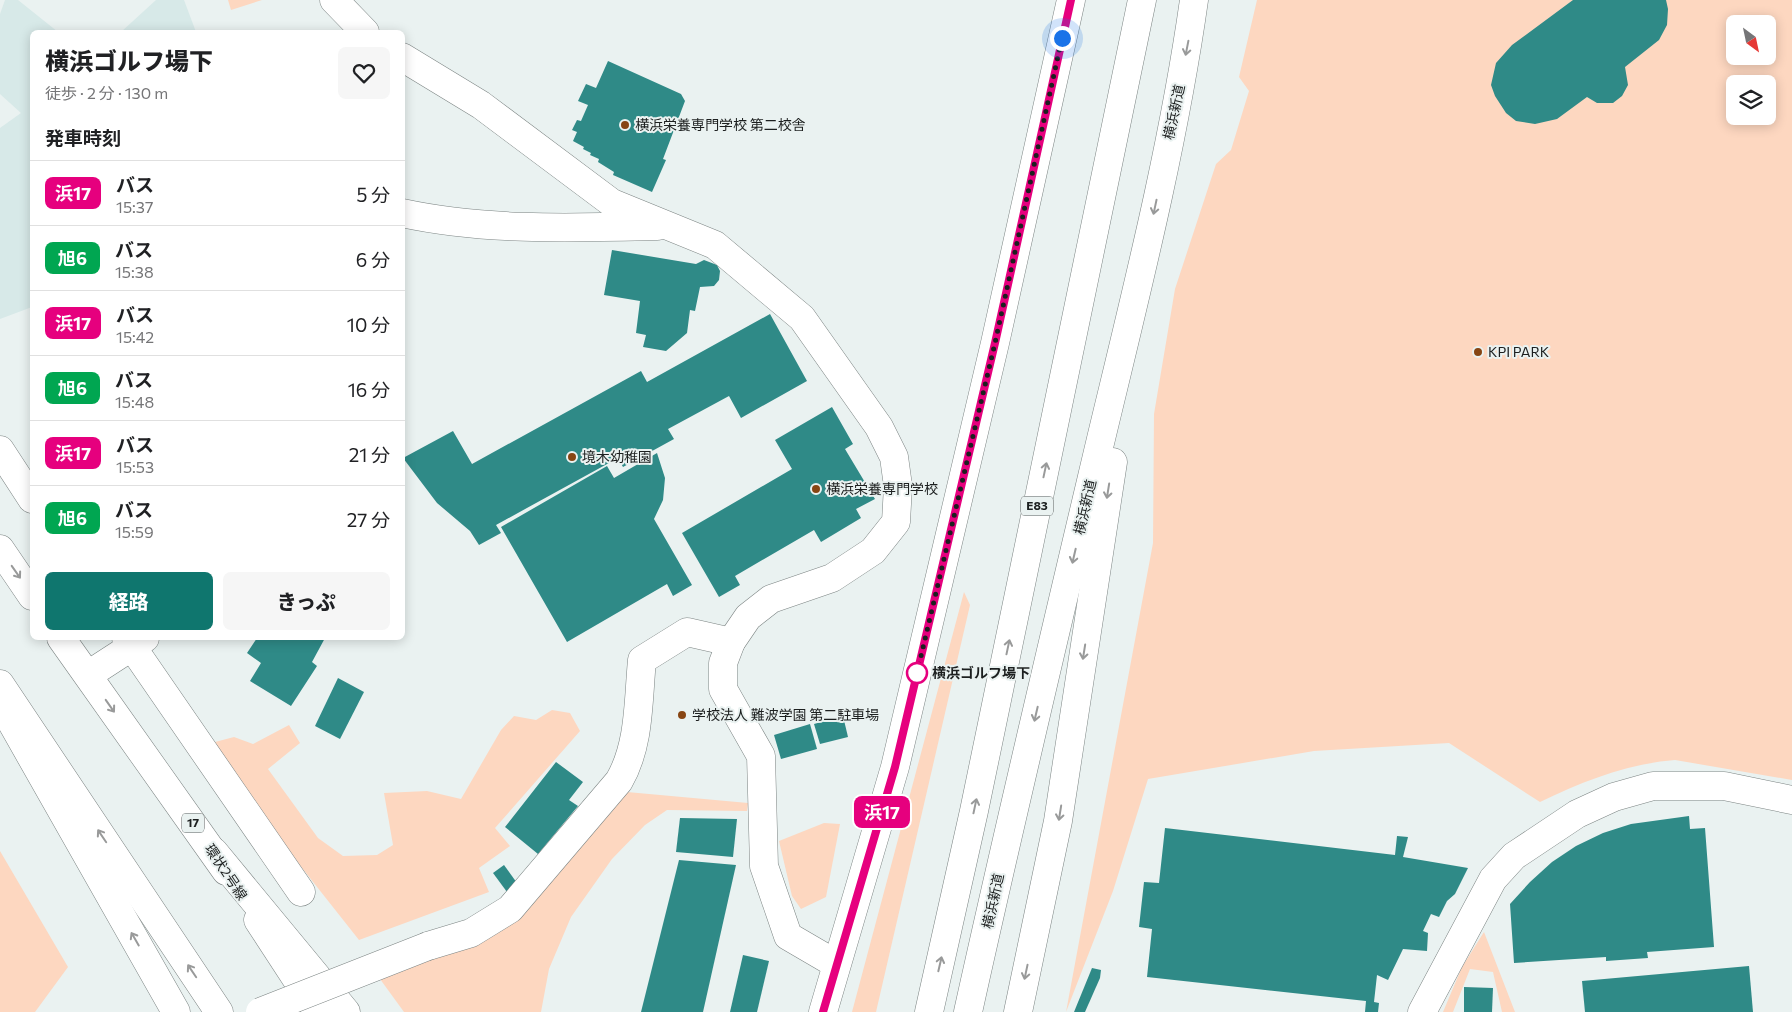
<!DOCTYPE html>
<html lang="ja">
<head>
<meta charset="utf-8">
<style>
  body { margin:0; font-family:Commissioner,"Noto Sans JP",sans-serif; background:#f6f6f6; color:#202124; height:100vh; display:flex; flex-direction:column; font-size:19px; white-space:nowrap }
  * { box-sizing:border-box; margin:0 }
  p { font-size:16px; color:#757577 }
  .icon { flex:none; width:28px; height:28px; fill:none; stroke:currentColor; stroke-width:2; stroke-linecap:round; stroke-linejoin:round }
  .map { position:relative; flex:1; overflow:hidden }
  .side { position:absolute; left:30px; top:30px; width:375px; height:610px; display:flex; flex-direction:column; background:#fff; border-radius:8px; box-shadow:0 2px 12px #0003 }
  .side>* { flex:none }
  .badge { padding:0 10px; border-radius:8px; font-size:18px; line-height:32px }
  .needle { width:32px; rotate:147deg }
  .buttons { position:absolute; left:1726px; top:15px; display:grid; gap:10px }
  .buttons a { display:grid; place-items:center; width:50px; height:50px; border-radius:8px; background:#fff; box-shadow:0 2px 12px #0003; font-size:25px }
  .you { position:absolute; width:25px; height:25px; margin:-12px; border:4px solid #fff; border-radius:50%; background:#1a73e8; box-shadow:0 0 0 8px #1a73e833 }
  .map>.badge { position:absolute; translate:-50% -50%; box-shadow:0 0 0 2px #fff }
  h2 { padding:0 15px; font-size:19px; line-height:45px }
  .round { display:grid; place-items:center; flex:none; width:52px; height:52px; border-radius:8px; background:#f6f6f6 }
  .head { display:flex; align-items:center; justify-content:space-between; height:85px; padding:0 15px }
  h1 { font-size:24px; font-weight:800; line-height:38px }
  .button { display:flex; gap:10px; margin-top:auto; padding:10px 15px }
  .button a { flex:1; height:58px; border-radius:8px; background:#0f766e; color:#fff; font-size:20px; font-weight:800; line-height:58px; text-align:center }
  .button a+a { background:#f6f6f6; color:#202124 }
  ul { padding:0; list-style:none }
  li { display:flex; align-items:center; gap:15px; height:65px; padding:0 15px; border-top:1px solid #e0e0e0 }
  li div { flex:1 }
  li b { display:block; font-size:19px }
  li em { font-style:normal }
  li .badge { min-width:55px; font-weight:700; text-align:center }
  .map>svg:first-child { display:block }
</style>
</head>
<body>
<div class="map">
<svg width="1792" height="1012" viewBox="0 0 1792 1012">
  <rect width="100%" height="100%" fill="#eaf2f1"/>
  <g fill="#d7e9e8">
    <polygon points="5,0 18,0 58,32 32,32 32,307 0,319 0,128 21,113 0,94 0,14"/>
    <polygon points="156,0 184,0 196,32 121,32"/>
  </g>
  <g fill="#fdd7c0" fill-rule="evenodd">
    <polygon points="228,0 262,0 231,10"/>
    <path d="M1257,0H1792V780L1675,760C1626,764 1584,781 1540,802L1449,743L1314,751L1148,779L1113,891L1066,1012L1153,543L1154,414L1175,289L1216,164L1231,150L1249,91L1239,77ZM1735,24H1768V56H1735ZM1735,84H1768V116H1735Z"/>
    <polygon points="964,592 970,605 876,1012 852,1012"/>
    <polygon points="552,710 570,713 580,731 495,828 510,846 479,868 489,892 359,940 249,801 215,742 234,737 253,744 289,725 300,743 268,769 318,838 343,856 377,855 393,845 384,793 427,791 461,799 501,730 514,716 536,720"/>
    <polygon points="627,792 748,803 747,811 667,810 645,825 612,859 571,917 549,969 541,1012 404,1012 380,979 477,942"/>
    <polygon points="824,823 840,824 826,897 801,909 792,896 779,841"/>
    <polygon points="0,851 68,967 35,1012 0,1012"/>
    <polygon points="1484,932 1515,1012 1502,1012 1493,972 1470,969 1453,1012 1443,1012 1462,967"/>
  </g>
  <g fill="#2f8a87">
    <polygon points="1573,0 1666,0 1668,9 1667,25 1659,40 1625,67 1628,85 1622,96 1613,103 1597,103 1587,97 1557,119 1535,124 1516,121 1506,113 1495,96 1491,85 1496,63 1512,45"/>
    <polygon points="608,61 681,94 685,101 663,159 666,160 652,192 613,175 614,172 598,162 599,159 590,155 591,153 583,149 584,147 573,141 577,132 572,130 577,120 581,121 588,105 578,101 586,84 596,88"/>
    <polygon points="612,250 696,264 704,260 717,265 720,271 719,280 714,286 700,287 695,311 690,310 687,333 666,351 643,347 646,335 636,333 640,301 604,295"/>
    <polygon points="770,314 807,381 741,418 729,396 668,429 674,439 623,467 618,458 496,525 501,533 479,545 470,531 437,503 403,458 453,431 472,464 641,371 647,382"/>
    <polygon points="832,407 853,444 845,449 875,499 856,509 861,518 821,542 814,530 735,576 740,585 719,597 682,533 792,469 775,440"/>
    <polygon points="657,453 665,478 663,500 654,519 692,585 673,596 667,584 567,642 501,527 607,466 614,478"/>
    <polygon points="257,638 325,638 312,662 317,666 291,706 250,681 261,663 247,653"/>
    <polygon points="338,678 364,692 340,739 315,726"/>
    <polygon points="843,716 848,737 820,744 814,724"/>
    <polygon points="810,724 817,749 781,759 774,735"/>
    <polygon points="556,762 583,782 569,800 578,806 538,854 505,827"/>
    <polygon points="1689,816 1690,829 1705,828 1714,947 1647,952 1648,958 1606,961 1606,957 1514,963 1510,904 1530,882 1552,862 1576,846 1603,833 1631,824"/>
    <polygon points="680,818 737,819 733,857 676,852"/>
    <polygon points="1165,828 1395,855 1397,836 1408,837 1403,857 1468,868 1455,894 1447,901 1439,917 1431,914 1423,931 1428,933 1427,951 1403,949 1388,980 1377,975 1374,1002 1379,1003 1378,1012 1365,1012 1366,1001 1147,977 1152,929 1139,927 1144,882 1159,883"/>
    <polygon points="679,860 736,865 703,1012 641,1012"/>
    <polygon points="504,865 517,883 507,892 493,873"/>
    <polygon points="743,955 769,961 757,1012 730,1012"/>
    <polygon points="1749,966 1753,1012 1585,1012 1582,981"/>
    <polygon points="1092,968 1101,970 1100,978 1085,1012 1074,1012"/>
    <polygon points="1464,987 1493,988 1492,1012 1464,1012"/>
  </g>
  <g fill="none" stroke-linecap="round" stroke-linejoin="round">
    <defs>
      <g id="minor">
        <polyline points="334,0 365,32"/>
        <polyline points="402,57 481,105 612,203 715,245 802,318 879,427 894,457 898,486 896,522 873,551 832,578 771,599 748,617 731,642 723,663 723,689 761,756 764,866 788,936 836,964"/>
        <path d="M402,213C485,231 573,228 657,226"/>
        <polyline points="0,450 32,499"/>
        <polyline points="126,638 301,892"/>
        <polyline points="88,675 145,638"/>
        <path d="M428,946L471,933L510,909L619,781C640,745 638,701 642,660L687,632L731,642"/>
        <polyline points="823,1012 895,767 995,343 1071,0"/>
        <polyline points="1422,1012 1493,879 1514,856 1577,814 1614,797 1653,786 1724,786 1792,800"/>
      </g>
      <g id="major">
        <polyline points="0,549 32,596"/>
        <polyline points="61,638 226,871"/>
        <polyline points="0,684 219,1012"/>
        <polyline points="258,920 318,1012"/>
      </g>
      <g id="highway">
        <polyline points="0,702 176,1012"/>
        <polyline points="214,852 346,1012"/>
        <polyline points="929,1012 974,811 1142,0"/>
        <path d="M968,1012C1010,822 1055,633 1100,443C1135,297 1173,149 1194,0"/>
        <polyline points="1018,1012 1058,821 1113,462"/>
      </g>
    </defs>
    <use href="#minor" stroke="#7c8483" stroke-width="29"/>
    <use href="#major" stroke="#7c8483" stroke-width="29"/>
    <use href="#highway" stroke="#7c8483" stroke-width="29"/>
    <use href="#minor" stroke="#fff" stroke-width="28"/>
    <use href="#major" stroke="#fff" stroke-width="28"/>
    <use href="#highway" stroke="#fff" stroke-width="28"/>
    <defs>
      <polyline id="minor-bridge" points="260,1012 428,946"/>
    </defs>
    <use href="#minor-bridge" stroke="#7c8483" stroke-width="29" stroke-linecap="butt"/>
    <use href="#minor-bridge" stroke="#fff" stroke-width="28"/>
  </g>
  <defs><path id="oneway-shaft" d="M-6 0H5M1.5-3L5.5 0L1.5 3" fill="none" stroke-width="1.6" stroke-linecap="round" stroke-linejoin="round" transform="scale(1.25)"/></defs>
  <g stroke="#999a9a">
    <use href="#oneway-shaft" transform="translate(1187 48) rotate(101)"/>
    <use href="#oneway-shaft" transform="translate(1155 207) rotate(102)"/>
    <use href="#oneway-shaft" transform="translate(1045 470) rotate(-78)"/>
    <use href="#oneway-shaft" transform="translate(1108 491) rotate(99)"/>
    <use href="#oneway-shaft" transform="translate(1074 556) rotate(103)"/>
    <use href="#oneway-shaft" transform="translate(16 572) rotate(55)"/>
    <use href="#oneway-shaft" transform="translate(1008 647) rotate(-78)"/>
    <use href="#oneway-shaft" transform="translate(1084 652) rotate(99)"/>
    <use href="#oneway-shaft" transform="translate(110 706) rotate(55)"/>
    <use href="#oneway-shaft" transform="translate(1036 714) rotate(103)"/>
    <use href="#oneway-shaft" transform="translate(975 806) rotate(-78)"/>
    <use href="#oneway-shaft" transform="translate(1060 813) rotate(99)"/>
    <use href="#oneway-shaft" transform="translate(102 836) rotate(-124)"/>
    <use href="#oneway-shaft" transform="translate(135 939) rotate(-120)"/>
    <use href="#oneway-shaft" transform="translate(940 964) rotate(-77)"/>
    <use href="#oneway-shaft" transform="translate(192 971) rotate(-124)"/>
    <use href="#oneway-shaft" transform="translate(1026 972) rotate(102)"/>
  </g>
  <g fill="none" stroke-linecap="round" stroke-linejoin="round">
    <defs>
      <polyline id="line" points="823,1012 895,767 995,343 1071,0"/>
    </defs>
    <use href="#line" stroke="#fff" stroke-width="11"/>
    <use href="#line" stroke="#e6007e" stroke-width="8"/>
    <polyline stroke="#1c1f1f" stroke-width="5" stroke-dasharray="0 9" points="917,673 995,343 1062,38"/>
  </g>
  <g fill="#874513" stroke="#eaf2f1" stroke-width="2">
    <circle cx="625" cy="125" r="5"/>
    <circle cx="1478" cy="352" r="5"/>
    <circle cx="572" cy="457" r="5"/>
    <circle cx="816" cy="489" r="5"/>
    <circle cx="682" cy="715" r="5"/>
  </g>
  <circle fill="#fff" stroke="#e6007e" stroke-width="2.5" cx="917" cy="673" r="10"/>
  <g text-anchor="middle" stroke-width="4" stroke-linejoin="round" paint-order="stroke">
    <g fill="#eaf2f1" stroke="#5a5e5e" stroke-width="1">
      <rect x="1021" y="496.5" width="32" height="19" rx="4"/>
      <rect x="182" y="813.5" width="22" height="19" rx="4"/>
    </g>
    <g font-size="12" font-weight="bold" fill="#1c1f1f">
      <text x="1037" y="510">E83</text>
      <text x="193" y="827">17</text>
    </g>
    <g font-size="14" fill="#1c1f1f" stroke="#eaf2f1">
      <text transform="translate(1174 112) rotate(-78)" y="5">横浜新道</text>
      <text transform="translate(1085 507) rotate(-77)" y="5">横浜新道</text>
      <text transform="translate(226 872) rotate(56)" y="5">環状2号線</text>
      <text transform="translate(993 901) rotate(-78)" y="5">横浜新道</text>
    </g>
    <g font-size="14" fill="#1c1f1f" stroke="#eaf2f1" text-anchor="start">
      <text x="635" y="130">横浜栄養専門学校 第二校舎</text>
      <text x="1488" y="357">KPI PARK</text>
      <text x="582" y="462">境木幼稚園</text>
      <text x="826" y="494">横浜栄養専門学校</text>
      <text x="692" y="720">学校法人 難波学園 第二駐車場</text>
    </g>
    <g font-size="14" font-weight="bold" fill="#1c1f1f" stroke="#eaf2f1" text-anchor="start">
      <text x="932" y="678">横浜ゴルフ場下</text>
    </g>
  </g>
</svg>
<div class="buttons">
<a><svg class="needle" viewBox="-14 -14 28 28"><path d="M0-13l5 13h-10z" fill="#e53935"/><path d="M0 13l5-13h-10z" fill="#757577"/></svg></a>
<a><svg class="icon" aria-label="layers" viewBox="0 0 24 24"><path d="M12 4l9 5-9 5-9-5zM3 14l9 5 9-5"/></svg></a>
</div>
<div class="you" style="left:1062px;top:38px"></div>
<b class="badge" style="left:882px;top:812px;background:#e6007e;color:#fff">浜17</b>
<section class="side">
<div class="head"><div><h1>横浜ゴルフ場下</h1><p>徒歩 · 2 分 · 130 m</p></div><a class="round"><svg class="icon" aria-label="heart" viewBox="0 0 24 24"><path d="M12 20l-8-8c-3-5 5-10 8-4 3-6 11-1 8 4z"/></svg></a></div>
<h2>発車時刻</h2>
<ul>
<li><span class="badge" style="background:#e6007e;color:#fff">浜17</span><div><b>バス</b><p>15:37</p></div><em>5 分</em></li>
<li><span class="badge" style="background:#00a651;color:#fff">旭6</span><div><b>バス</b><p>15:38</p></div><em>6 分</em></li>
<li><span class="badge" style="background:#e6007e;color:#fff">浜17</span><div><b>バス</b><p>15:42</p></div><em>10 分</em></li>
<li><span class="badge" style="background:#00a651;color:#fff">旭6</span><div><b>バス</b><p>15:48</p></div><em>16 分</em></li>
<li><span class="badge" style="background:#e6007e;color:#fff">浜17</span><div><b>バス</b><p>15:53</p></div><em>21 分</em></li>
<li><span class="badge" style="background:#00a651;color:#fff">旭6</span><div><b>バス</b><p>15:59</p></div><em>27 分</em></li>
</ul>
<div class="button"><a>経路</a><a>きっぷ</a></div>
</section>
</div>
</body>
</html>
